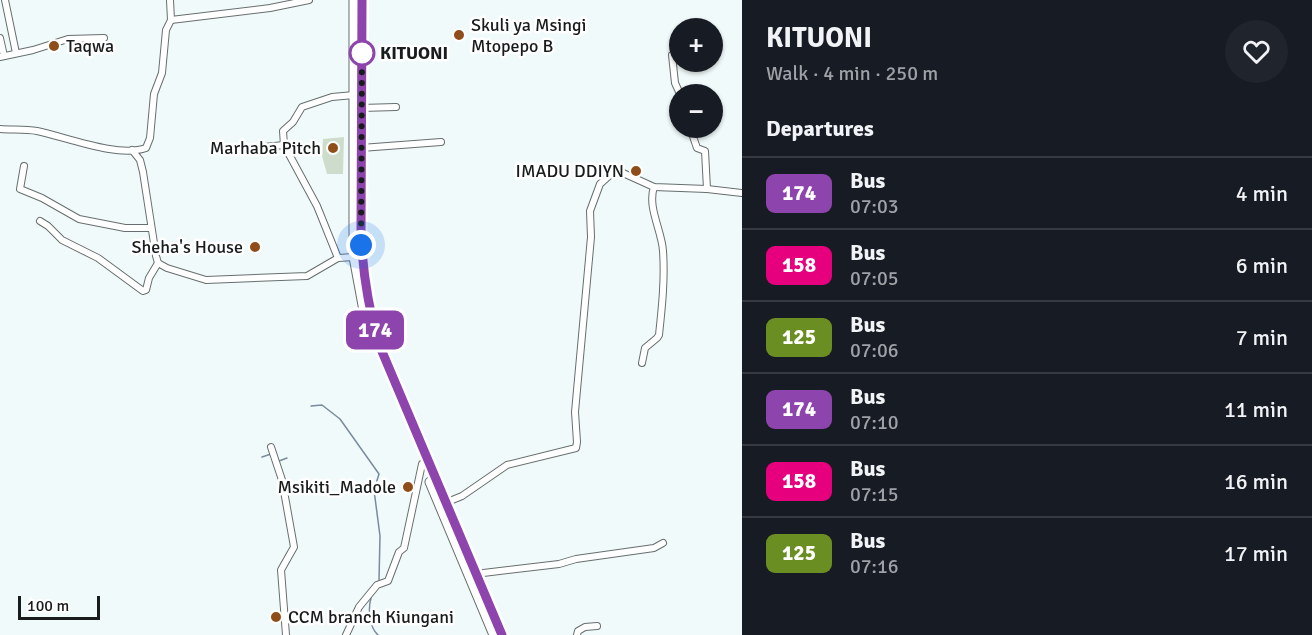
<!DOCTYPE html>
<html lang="en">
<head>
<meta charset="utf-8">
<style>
  body { margin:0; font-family:Signika,sans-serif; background:#20242c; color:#f1f3f6; height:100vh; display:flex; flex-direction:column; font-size:22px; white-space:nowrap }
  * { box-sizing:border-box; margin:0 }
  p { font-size:20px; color:#9ea1a6 }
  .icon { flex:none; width:33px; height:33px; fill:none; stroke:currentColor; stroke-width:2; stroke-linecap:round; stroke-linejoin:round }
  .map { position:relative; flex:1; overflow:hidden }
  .sheet { display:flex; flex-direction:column; background:#171b24; width:570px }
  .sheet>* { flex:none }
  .badge { padding:0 12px; border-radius:9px; font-size:21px; line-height:39px }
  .fabs { position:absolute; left:669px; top:18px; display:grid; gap:12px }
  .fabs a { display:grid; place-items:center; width:54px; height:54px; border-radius:50%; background:#171b24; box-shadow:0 2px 4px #0004; font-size:30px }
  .scale { position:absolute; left:18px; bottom:15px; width:82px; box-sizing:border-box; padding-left:6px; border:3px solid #191c1c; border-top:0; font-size:16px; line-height:21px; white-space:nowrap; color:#191c1c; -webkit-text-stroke:4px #fff; paint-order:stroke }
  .you { position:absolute; width:30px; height:30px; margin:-15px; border:4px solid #fff; border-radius:50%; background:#1a73e8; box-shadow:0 0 0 9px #1a73e833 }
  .map>.badge { position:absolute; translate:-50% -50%; box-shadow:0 0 0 3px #fff }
  h2 { padding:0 24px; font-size:22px; line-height:54px }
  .round { display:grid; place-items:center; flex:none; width:63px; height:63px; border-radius:32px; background:#20242c }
  .summary { display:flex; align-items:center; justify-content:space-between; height:102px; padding:0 24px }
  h1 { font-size:28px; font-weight:700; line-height:45px }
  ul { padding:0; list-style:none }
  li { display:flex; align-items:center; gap:18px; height:72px; padding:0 24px; border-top:2px solid #363941 }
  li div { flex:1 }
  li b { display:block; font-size:22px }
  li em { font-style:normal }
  li .badge { min-width:66px; font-weight:700; text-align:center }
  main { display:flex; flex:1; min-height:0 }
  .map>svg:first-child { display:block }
</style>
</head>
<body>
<main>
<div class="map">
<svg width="742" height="635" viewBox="0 0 742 635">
  <rect width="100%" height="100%" fill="#f1fafa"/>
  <polygon fill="#ceddcb" points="344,137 343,174 327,174 322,156 323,139"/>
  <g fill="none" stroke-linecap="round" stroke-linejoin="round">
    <g stroke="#7a8b9e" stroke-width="1.5">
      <polyline points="311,406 322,405 340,419 379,474 374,490 380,536 379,580"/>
      <polyline points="262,457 271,454"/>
      <polyline points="279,461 287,458"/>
      <path d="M371,598C368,608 369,627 378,635"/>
    </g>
    <defs>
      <g id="minor">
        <polyline points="5,0 16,53"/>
        <polyline points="170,0 171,20"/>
        <polyline points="0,38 4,56"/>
        <polyline points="672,55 675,83 680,94"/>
        <polyline points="0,57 33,50 68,39 104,38"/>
        <polyline points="361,108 396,107"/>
        <polyline points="690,128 697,148 705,151 707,189"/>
        <path d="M0,129C12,130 25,129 37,131C66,137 118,158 146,148L150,138L154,94L162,73L166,30L171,20L270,8L309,0"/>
        <polyline points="254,148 284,145"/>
        <polyline points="361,148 441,142"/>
        <polyline points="132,150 140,160 143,172 156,256 158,263 167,268 206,280 307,276 338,258 354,257"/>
        <polyline points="24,166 20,189 42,198 79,219 125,228 151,228"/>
        <polyline points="40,221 48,226 62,240 98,258 143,291 146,290 149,278 158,263"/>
        <polyline points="338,258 317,206 284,145 283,131 293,122 302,107 332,97 354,95"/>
        <path d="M642,363L645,348L657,338L659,335C662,307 665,279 663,251C662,231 647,207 654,187"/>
        <polyline points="271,447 282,480 294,547 281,570 286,635"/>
        <polyline points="445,503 462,496 507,465 576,448 577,442 575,412 591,237 590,211 600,184 610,175 623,173 654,187 707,189 742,193"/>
        <polyline points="475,574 559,564 576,559 654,548 663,543"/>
        <polyline points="346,635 359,607 377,585 388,581 399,552 404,548 422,464"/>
        <polyline points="577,635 578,631 585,627 597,626"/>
      </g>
      <g id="secondary">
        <polyline points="354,0 354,257 365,316"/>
        <path d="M362,0L361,230C362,269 368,305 378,342L502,635"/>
        <polyline points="430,482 494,635"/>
      </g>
    </defs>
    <use href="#minor" stroke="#676e6e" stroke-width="8"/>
    <use href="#secondary" stroke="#676e6e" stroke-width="11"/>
    <use href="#minor" stroke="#fff" stroke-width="6"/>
    <use href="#secondary" stroke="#fff" stroke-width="9"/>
  </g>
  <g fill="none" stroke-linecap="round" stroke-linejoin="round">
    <defs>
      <path id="line" d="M362,0L361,230C362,269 368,305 378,342L502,635"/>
    </defs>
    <use href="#line" stroke="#fff" stroke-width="14"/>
    <use href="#line" stroke="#8e44ad" stroke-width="9"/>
    <polyline stroke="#191c1c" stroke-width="6" stroke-dasharray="0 10.8" points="361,245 362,46 362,53"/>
  </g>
  <g fill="#8f4e19" stroke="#fff" stroke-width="2">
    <circle cx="459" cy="35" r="6"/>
    <circle cx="54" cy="46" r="6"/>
    <circle cx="333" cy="148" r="6"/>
    <circle cx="636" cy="171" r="6"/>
    <circle cx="255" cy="247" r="6"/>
    <circle cx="408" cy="487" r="6"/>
    <circle cx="276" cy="617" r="6"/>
  </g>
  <circle fill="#fff" stroke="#8e44ad" stroke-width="3" cx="362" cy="53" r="12"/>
  <g text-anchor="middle" stroke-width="5" stroke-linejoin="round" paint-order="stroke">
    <g font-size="18" fill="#191c1c" stroke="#fff" text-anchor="end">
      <text x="471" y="31" text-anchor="start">Skuli ya Msingi<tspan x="471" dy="21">Mtopepo B</tspan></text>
      <text x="66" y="52" text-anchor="start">Taqwa</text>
      <text x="321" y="154">Marhaba Pitch</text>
      <text x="624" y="177">IMADU DDIYN</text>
      <text x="243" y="253">Sheha's House</text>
      <text x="396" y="493">Msikiti_Madole</text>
      <text x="288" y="623" text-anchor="start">CCM branch Kiungani</text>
    </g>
    <g font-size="18" font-weight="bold" fill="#191c1c" stroke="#fff" text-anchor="start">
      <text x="380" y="59">KITUONI</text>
    </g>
  </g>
</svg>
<div class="fabs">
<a>+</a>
<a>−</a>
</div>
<div class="scale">100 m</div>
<div class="you" style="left:361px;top:245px"></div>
<b class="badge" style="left:375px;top:330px;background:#8e44ad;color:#fff">174</b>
</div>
<section class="sheet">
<div class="summary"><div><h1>KITUONI</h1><p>Walk · 4 min · 250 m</p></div><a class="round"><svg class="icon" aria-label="heart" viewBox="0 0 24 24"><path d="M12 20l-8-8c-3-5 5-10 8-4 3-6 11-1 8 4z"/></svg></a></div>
<h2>Departures</h2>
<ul>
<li><span class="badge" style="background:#8e44ad;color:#fff">174</span><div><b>Bus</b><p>07:03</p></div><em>4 min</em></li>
<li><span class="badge" style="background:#e6007e;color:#fff">158</span><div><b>Bus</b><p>07:05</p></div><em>6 min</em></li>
<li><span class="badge" style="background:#6b8e23;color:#fff">125</span><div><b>Bus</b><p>07:06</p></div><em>7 min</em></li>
<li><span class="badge" style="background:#8e44ad;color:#fff">174</span><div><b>Bus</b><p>07:10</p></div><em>11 min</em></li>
<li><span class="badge" style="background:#e6007e;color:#fff">158</span><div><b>Bus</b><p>07:15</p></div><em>16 min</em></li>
<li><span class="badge" style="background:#6b8e23;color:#fff">125</span><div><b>Bus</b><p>07:16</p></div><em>17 min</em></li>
</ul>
</section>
</main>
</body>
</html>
